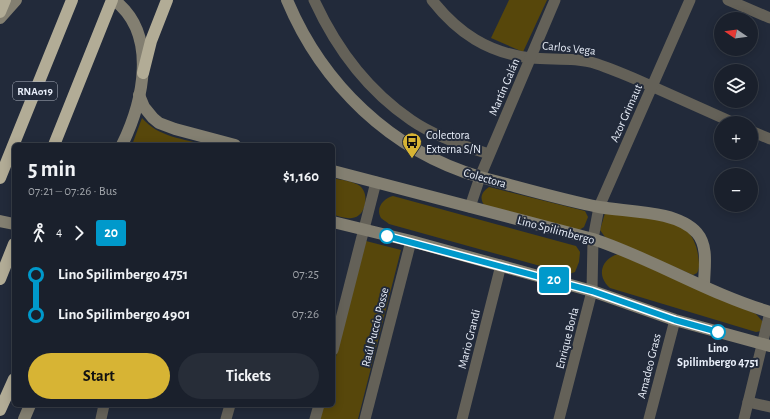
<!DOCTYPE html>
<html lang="en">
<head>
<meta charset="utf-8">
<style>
  body { margin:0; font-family:"Alegreya Sans",sans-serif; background:#272d38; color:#f1f3f6; height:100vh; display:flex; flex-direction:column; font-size:15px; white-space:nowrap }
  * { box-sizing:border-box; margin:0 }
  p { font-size:13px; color:#9fa3a9 }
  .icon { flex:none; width:22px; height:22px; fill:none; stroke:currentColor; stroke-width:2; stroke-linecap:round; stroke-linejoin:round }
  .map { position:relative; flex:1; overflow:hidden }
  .sheet { position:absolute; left:12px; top:143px; width:323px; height:264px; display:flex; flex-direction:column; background:#1a202c; border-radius:6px; box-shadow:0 2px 10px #0003,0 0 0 1px #383e48 }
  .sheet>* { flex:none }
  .badge { padding:0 8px; border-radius:3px; font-size:14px; line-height:26px }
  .needle { width:26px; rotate:283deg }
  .controls { position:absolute; left:714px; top:12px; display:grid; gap:8px }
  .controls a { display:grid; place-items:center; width:44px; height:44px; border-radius:50%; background:#1a202c; box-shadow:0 2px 10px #0003,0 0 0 1px #383e48; font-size:20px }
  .map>.badge { position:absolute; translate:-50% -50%; box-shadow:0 0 0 2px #fff }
  .legs { display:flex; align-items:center; gap:6px; height:44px; padding:0 16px; font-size:13px }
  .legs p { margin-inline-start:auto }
  .head { display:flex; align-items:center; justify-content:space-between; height:68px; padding:0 16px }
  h1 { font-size:22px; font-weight:600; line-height:30px }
  .action { display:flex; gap:8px; margin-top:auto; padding:8px 16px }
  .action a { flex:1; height:46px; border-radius:24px; background:#d7b434; color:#111; font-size:16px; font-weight:600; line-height:46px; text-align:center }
  .action a+a { background:#272d38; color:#f1f3f6 }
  ul { padding:0 16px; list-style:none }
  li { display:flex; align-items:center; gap:14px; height:40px; font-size:15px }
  li i { display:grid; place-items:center; width:6px; height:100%; margin:0 5px; background:currentColor }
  li i::after { content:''; width:10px; height:10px; margin:-5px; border:3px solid; border-radius:50%; background:#1a202c }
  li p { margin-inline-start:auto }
  li:first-child i { background:linear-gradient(#0000 50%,currentColor 0) }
  li:last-child i { background:linear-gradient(currentColor 50%,#0000 0) }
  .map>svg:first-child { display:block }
</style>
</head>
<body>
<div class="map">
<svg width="770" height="419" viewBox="0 0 770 419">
  <rect width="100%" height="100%" fill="#222a3a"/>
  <g fill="#57470b">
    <polygon points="509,0 547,0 523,52 491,38"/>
    <path d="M142,118C158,137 184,139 207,145H132Z"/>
    <path d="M333,178C341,180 353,181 360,186C370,194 366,217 352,218C346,219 339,216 333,215Z"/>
    <path d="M489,187L585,211L588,217L584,227L579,230L484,205C479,197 482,192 489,187Z"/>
    <path d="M393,196L576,246L580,252L579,262L575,272L569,274L389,224C387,222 383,220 381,218C375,208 384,198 393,196Z"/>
    <path d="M605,213C624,214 676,219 689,233C694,239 697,248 698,255C699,262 700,267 697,273L693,275L605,237L600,230Z"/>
    <polygon points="366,241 401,250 358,419 320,419 323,405 333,405 333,368"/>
    <path d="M618,254L756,314L763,322L761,331L756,332L610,288C596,276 601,259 618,254Z"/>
  </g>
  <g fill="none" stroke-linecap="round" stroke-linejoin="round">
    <g stroke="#646158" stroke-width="11">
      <path d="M314,0C336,48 367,90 411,120C434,136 463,146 489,154"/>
      <path d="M432,0C458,33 488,53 531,58C553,60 576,57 597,64C612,69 626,75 640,81C671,95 703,109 734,123"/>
      <polyline points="728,0 770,18"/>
      <polyline points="751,131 770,139"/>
      <polyline points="470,207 480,177 555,0"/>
      <polyline points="333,350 376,182"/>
      <polyline points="748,402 770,407"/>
      <polyline points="101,419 104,405"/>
      <polyline points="226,419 230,405"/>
      <polyline points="315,419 319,405"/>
      <polyline points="365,419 411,241"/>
      <polyline points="462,419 501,265"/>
      <polyline points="559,419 592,291 593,239 599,207 690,0"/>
      <polyline points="649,419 675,320"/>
      <polyline points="744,419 770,312"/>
    </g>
    <g stroke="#837f71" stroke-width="12">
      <path d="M114,0C159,34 143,102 122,145"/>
      <path d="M287,0C322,84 391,151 480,177C519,187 559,199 599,207C627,212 677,210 697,233C709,247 704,269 704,286"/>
      <polyline points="0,18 16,0"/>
      <polyline points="139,95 144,107 153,118 159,123 175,129 235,145"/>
      <path d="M333,171L593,239C653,259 709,294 770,312"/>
      <polyline points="0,221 14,224"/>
      <polyline points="333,222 411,241 592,291 675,320 770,346"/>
      <polyline points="24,419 30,405"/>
    </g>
    <g stroke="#b2ac96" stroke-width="12">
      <polyline points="0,12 5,0"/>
      <polyline points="143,73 151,41 167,0"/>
      <polyline points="54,145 112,0"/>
      <polyline points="0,178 72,0"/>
      <polyline points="0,279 14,244"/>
      <polyline points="0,410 14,379"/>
    </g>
  </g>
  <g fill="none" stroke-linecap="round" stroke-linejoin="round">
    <defs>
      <polyline id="line-1" points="387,236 592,291 675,320 718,332"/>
    </defs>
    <use href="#line-1" stroke="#fff" stroke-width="9"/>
    <use href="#line-1" stroke="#0099cb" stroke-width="6"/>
  </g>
  <defs>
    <symbol id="bus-pin" viewBox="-11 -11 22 30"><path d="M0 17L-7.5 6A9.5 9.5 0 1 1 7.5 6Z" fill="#d7b434" stroke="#222a3a"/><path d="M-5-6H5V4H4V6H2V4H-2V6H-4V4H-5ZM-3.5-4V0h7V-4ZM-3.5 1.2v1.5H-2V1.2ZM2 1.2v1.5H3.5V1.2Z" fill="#111"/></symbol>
  </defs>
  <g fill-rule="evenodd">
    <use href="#bus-pin" x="401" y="131" width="22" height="30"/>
  </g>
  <g fill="#fff" stroke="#0099cb" stroke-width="2">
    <circle cx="387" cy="236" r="7"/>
    <circle cx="718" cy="332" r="7"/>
  </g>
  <g text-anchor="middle" stroke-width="4" stroke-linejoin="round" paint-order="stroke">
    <rect fill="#222a3a" stroke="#adb3c0" stroke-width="1" x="13" y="82" width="44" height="18" rx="3"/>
    <g font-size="11" font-weight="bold" fill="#e8eef9">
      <text x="35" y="95">RNA019</text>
    </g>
    <g font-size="12" fill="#e8eef9" stroke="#222a3a">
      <text transform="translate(569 48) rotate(6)" y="4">Carlos Vega</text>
      <text transform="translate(504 87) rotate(-67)" y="4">Martín Galán</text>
      <text transform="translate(626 113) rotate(-66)" y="4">Azor Grimaut</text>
      <text transform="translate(485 178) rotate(16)" y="4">Colectora</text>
      <text transform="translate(556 230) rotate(15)" y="4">Lino Spilimbergo</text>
      <text transform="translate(375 327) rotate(-76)" y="4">Raúl Puccio Posse</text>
      <text transform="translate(567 338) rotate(-76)" y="4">Enrique Borla</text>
      <text transform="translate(469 339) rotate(-76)" y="4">Mario Grandi</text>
      <text transform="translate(649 366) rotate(-76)" y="4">Amadeo Grass</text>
    </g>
    <g font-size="12" fill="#e8eef9" stroke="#222a3a" text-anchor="start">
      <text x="426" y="139">Colectora<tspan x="426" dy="14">Externa S/N</tspan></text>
    </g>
    <g font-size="12" font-weight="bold" fill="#e8eef9" stroke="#222a3a">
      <text x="718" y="352">Lino<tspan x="718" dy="14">Spilimbergo 4751</tspan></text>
    </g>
  </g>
</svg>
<div class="controls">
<a><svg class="needle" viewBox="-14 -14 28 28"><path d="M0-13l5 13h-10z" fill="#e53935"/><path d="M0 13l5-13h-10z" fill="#9fa3a9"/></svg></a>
<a><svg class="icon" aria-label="layers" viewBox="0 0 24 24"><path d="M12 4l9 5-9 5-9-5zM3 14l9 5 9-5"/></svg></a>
<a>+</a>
<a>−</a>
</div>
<b class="badge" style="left:554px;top:280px;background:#0099cb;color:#fff">20</b>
<section class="sheet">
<div class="head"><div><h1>5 min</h1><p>07:21 – 07:26 · Bus</p></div><b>$1,160</b></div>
<div class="legs"><svg class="icon" aria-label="walk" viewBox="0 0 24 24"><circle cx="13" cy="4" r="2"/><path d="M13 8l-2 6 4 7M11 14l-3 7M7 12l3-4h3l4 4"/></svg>4<svg class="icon" aria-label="forward" viewBox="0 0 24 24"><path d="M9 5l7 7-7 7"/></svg><b class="badge" style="background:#0099cb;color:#fff">20</b></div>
<ul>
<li><i style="color:#0099cb"></i><b>Lino Spilimbergo 4751</b><p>07:25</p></li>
<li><i style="color:#0099cb"></i><b>Lino Spilimbergo 4901</b><p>07:26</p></li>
</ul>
<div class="action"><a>Start</a><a>Tickets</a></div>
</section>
</div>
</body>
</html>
